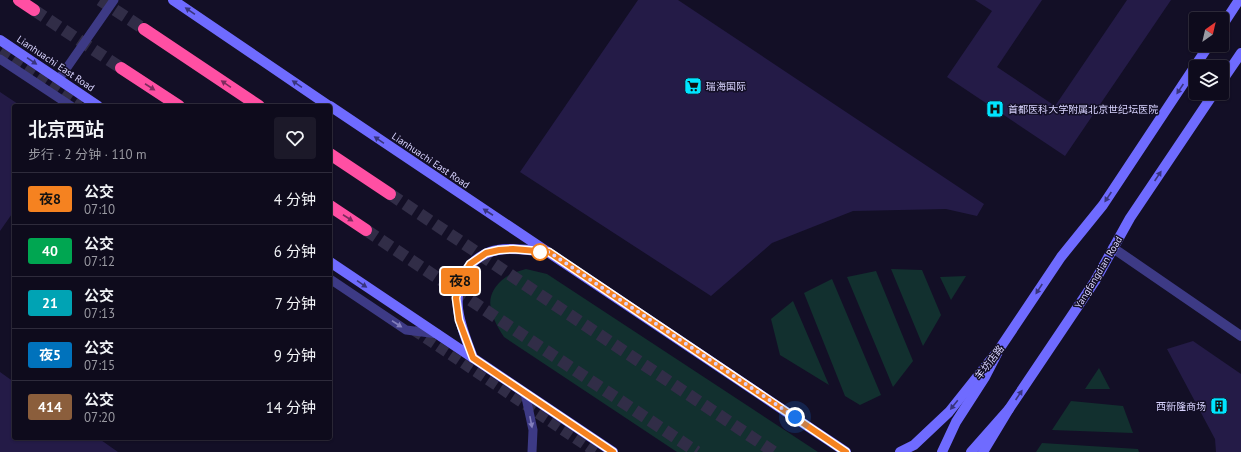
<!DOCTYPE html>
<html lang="zh">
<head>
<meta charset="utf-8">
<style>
  body { margin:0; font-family:"PT Sans","Noto Sans SC",sans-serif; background:#1c1929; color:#f1f3f6; height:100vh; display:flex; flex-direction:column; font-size:15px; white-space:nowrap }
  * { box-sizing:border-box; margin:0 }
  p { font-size:13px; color:#9b9ba3 }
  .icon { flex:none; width:22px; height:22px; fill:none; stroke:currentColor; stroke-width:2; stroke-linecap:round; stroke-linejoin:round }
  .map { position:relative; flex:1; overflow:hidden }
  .panel { position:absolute; left:12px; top:104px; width:320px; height:336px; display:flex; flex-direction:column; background:#0e0b1c; border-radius:4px; box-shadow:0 1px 3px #0004,0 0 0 1px #2e2b3b }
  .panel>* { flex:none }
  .badge { padding:0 8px; border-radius:3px; font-size:14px; line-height:26px }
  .needle { width:26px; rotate:34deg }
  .controls { position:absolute; left:1189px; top:12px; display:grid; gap:8px }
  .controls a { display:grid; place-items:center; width:40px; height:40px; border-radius:4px; background:#0e0b1c; box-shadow:0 1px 3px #0004,0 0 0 1px #2e2b3b; font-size:20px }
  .you { position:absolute; width:20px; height:20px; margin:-10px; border:3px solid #fff; border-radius:50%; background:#1a73e8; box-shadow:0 0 0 6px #1a73e833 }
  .map>.badge { position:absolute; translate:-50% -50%; box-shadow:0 0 0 2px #fff }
  .round { display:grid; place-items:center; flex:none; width:42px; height:42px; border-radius:4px; background:#1c1929 }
  .overview { display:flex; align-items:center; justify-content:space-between; height:68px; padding:0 16px }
  h1 { font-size:19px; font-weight:600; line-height:30px }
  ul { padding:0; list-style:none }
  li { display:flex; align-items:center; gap:12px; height:52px; padding:0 16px; border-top:1px solid #2e2b3b }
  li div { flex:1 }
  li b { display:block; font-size:15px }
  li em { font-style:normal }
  li .badge { min-width:44px; font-weight:700; text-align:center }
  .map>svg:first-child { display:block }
</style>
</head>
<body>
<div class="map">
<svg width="1241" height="452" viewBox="0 0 1241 452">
  <rect width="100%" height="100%" fill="#130f26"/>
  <g fill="#12302f">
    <path d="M526,269L547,274L818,452H677L504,337C490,315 481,295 506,277C511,273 520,271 526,269Z"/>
    <polygon points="891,269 922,270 941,315 923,346"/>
    <polygon points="876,271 913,361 893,387 847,277"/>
    <polygon points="966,276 951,300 940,277"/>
    <polygon points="832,279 881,395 860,405 845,396 804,293"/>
    <polygon points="793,301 829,385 780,355 771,319"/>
    <polygon points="1099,368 1110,389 1085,389"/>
    <polygon points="1071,401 1123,406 1133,433 1052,430"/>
    <polygon points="1042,443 1138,449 1139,452 1036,452"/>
  </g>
  <g fill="#241b47">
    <polygon points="638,0 678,0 984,204 977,216 946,209 853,211 772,243 711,296 520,172"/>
    <polygon points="975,0 1042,0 997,67 1055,106 1127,0 1171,0 1065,156 947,77 992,11"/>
    <polygon points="0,92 21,106 14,106 14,211 0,231"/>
    <polygon points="1193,341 1241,374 1241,452 1216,452 1215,439 1167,349"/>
    <polygon points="0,372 14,382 14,438 98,438 118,452 0,452"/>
  </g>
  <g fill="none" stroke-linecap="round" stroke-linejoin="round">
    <g stroke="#312d47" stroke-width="10" stroke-dasharray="10 5" stroke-linecap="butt">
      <polyline points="0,52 80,106"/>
      <polyline points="413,330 595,452"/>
    </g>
    <g stroke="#312d47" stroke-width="12" stroke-dasharray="12 6" stroke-linecap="butt">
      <polyline points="100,0 144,29"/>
      <polyline points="34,10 121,68"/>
      <polyline points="390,194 774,452"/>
      <polyline points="366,230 697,452"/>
    </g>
    <g stroke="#3d3a85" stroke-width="9">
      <polyline points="0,59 71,106"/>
      <polyline points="59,79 114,0"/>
      <polyline points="330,279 406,330 438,334"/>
      <polyline points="525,393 533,430 532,452"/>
    </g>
    <polyline stroke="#3d3a85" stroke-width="10" points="1113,248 1241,336"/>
    <g stroke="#6f6bff" stroke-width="10">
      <polyline points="173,0 329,106"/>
      <polyline points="1222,26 1239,0"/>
      <polyline points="0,40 98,106"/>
      <polyline points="1222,81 1241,53"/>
      <polyline points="330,106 846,452"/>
      <polyline points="330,262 613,452"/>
      <path d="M473,358C463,330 448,300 466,271C473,260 485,252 498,250C514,247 531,251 547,252"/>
      <polyline points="900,452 914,445 949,412 1000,348 1061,257 1103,205 1209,45"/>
      <polyline points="983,452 1009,409 1095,281 1130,218 1214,93"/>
    </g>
    <g stroke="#ff4fa3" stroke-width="12">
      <polyline points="19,0 34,10"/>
      <polyline points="144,29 259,106"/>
      <polyline points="121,68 179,106"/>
      <polyline points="330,154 390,194"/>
      <polyline points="330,206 366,230"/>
    </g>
    <g stroke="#6f6bff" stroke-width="10">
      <polyline points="942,452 956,422 985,377 1000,348"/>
      <polyline points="971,452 1009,409"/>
    </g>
  </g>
  <defs><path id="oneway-solid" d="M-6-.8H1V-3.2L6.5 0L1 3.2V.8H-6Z"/></defs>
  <g fill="#38347d">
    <use href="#oneway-solid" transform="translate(190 11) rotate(-146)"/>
    <use href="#oneway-solid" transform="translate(32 61) rotate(34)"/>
    <use href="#oneway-solid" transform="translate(297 84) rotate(-146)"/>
    <use href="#oneway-solid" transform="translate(1180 89) rotate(124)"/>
    <use href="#oneway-solid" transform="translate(379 140) rotate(-146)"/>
    <use href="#oneway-solid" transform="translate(1158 176) rotate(-56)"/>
    <use href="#oneway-solid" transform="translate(1108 197) rotate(124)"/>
    <use href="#oneway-solid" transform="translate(488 212) rotate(-147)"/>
    <use href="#oneway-solid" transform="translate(362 284) rotate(34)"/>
    <use href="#oneway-solid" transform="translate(1039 289) rotate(123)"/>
    <use href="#oneway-solid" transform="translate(1019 395) rotate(-56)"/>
    <use href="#oneway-solid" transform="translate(954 405) rotate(129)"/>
  </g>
  <g fill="#7d2c5e">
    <use href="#oneway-solid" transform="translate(226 84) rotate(-146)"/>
    <use href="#oneway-solid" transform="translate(150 87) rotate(33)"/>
    <use href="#oneway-solid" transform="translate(348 218) rotate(33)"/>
  </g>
  <g fill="#837fbc">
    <use href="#oneway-solid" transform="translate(397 324) rotate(33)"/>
    <use href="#oneway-solid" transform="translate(531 422) rotate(79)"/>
  </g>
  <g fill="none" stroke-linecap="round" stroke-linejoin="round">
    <defs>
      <polyline id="line" points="613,452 473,358 459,320 456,298 460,280 470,264 486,253 499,250 513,249 549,252 846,452"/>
    </defs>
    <use href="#line" stroke="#fff" stroke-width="9"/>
    <use href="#line" stroke="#f58220" stroke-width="6"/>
    <polyline stroke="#d9d4ff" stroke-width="4" stroke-dasharray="0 7.2" points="540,252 537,251 549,252 795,417"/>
  </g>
  <defs>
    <symbol id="supermarket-square" viewBox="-11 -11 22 22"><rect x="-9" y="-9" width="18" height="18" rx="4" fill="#00e5ff" stroke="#130f26"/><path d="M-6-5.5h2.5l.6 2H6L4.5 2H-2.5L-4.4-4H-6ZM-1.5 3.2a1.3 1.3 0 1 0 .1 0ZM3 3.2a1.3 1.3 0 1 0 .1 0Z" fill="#111"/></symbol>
    <symbol id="hospital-square" viewBox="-11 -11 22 22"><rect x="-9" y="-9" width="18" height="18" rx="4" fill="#00e5ff" stroke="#130f26"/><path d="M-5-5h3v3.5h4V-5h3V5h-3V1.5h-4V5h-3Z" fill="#111"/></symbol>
    <symbol id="building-square" viewBox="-11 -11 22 22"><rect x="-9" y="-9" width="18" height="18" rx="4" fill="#00e5ff" stroke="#130f26"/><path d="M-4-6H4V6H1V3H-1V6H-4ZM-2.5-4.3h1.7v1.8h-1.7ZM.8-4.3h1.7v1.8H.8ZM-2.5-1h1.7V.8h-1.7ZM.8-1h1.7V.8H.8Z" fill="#111"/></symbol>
  </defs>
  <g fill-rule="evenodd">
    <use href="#supermarket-square" x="683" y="76" width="20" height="20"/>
    <use href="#hospital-square" x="985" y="99" width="20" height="20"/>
    <use href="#building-square" x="1209" y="396" width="20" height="20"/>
  </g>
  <circle fill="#fff" stroke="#f58220" stroke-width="2" cx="540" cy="252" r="8"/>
  <g text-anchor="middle" stroke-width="3" stroke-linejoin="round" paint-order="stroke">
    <g font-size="10" fill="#d9d4ff" stroke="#130f26">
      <text transform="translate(56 63) rotate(34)" y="4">Lianhuachi East Road</text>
      <text transform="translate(431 160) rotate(34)" y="4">Lianhuachi East Road</text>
      <text transform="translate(1098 272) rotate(-59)" y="4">Yangfangdian Road</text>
      <text transform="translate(989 362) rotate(-52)" y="4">羊坊店路</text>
    </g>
    <g font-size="10" fill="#d9d4ff" stroke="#130f26" text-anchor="start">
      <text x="706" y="90">瑞海国际</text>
      <text x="1008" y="113">首都医科大学附属北京世纪坛医院</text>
      <text x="1206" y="410" text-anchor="end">西新隆商场</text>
    </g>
  </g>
</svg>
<div class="controls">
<a><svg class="needle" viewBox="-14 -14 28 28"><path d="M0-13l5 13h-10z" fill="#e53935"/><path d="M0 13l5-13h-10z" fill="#9b9ba3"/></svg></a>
<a><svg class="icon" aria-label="layers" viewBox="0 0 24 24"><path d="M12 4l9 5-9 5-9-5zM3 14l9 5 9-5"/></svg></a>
</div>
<div class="you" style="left:795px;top:417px"></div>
<b class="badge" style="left:460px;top:281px;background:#f58220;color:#111">夜8</b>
<section class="panel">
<div class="overview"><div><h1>北京西站</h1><p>步行 · 2 分钟 · 110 m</p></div><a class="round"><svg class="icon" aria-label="heart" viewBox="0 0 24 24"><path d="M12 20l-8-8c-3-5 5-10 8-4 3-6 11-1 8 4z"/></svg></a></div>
<ul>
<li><span class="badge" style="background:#f58220;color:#111">夜8</span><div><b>公交</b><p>07:10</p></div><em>4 分钟</em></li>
<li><span class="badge" style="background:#00a651;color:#fff">40</span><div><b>公交</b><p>07:12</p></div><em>6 分钟</em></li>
<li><span class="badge" style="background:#00a3b4;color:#fff">21</span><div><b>公交</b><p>07:13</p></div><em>7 分钟</em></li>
<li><span class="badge" style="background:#0072bc;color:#fff">夜5</span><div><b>公交</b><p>07:15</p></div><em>9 分钟</em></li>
<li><span class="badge" style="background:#8b5e3c;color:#fff">414</span><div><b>公交</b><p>07:20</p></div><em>14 分钟</em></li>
</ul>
</section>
</div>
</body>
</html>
